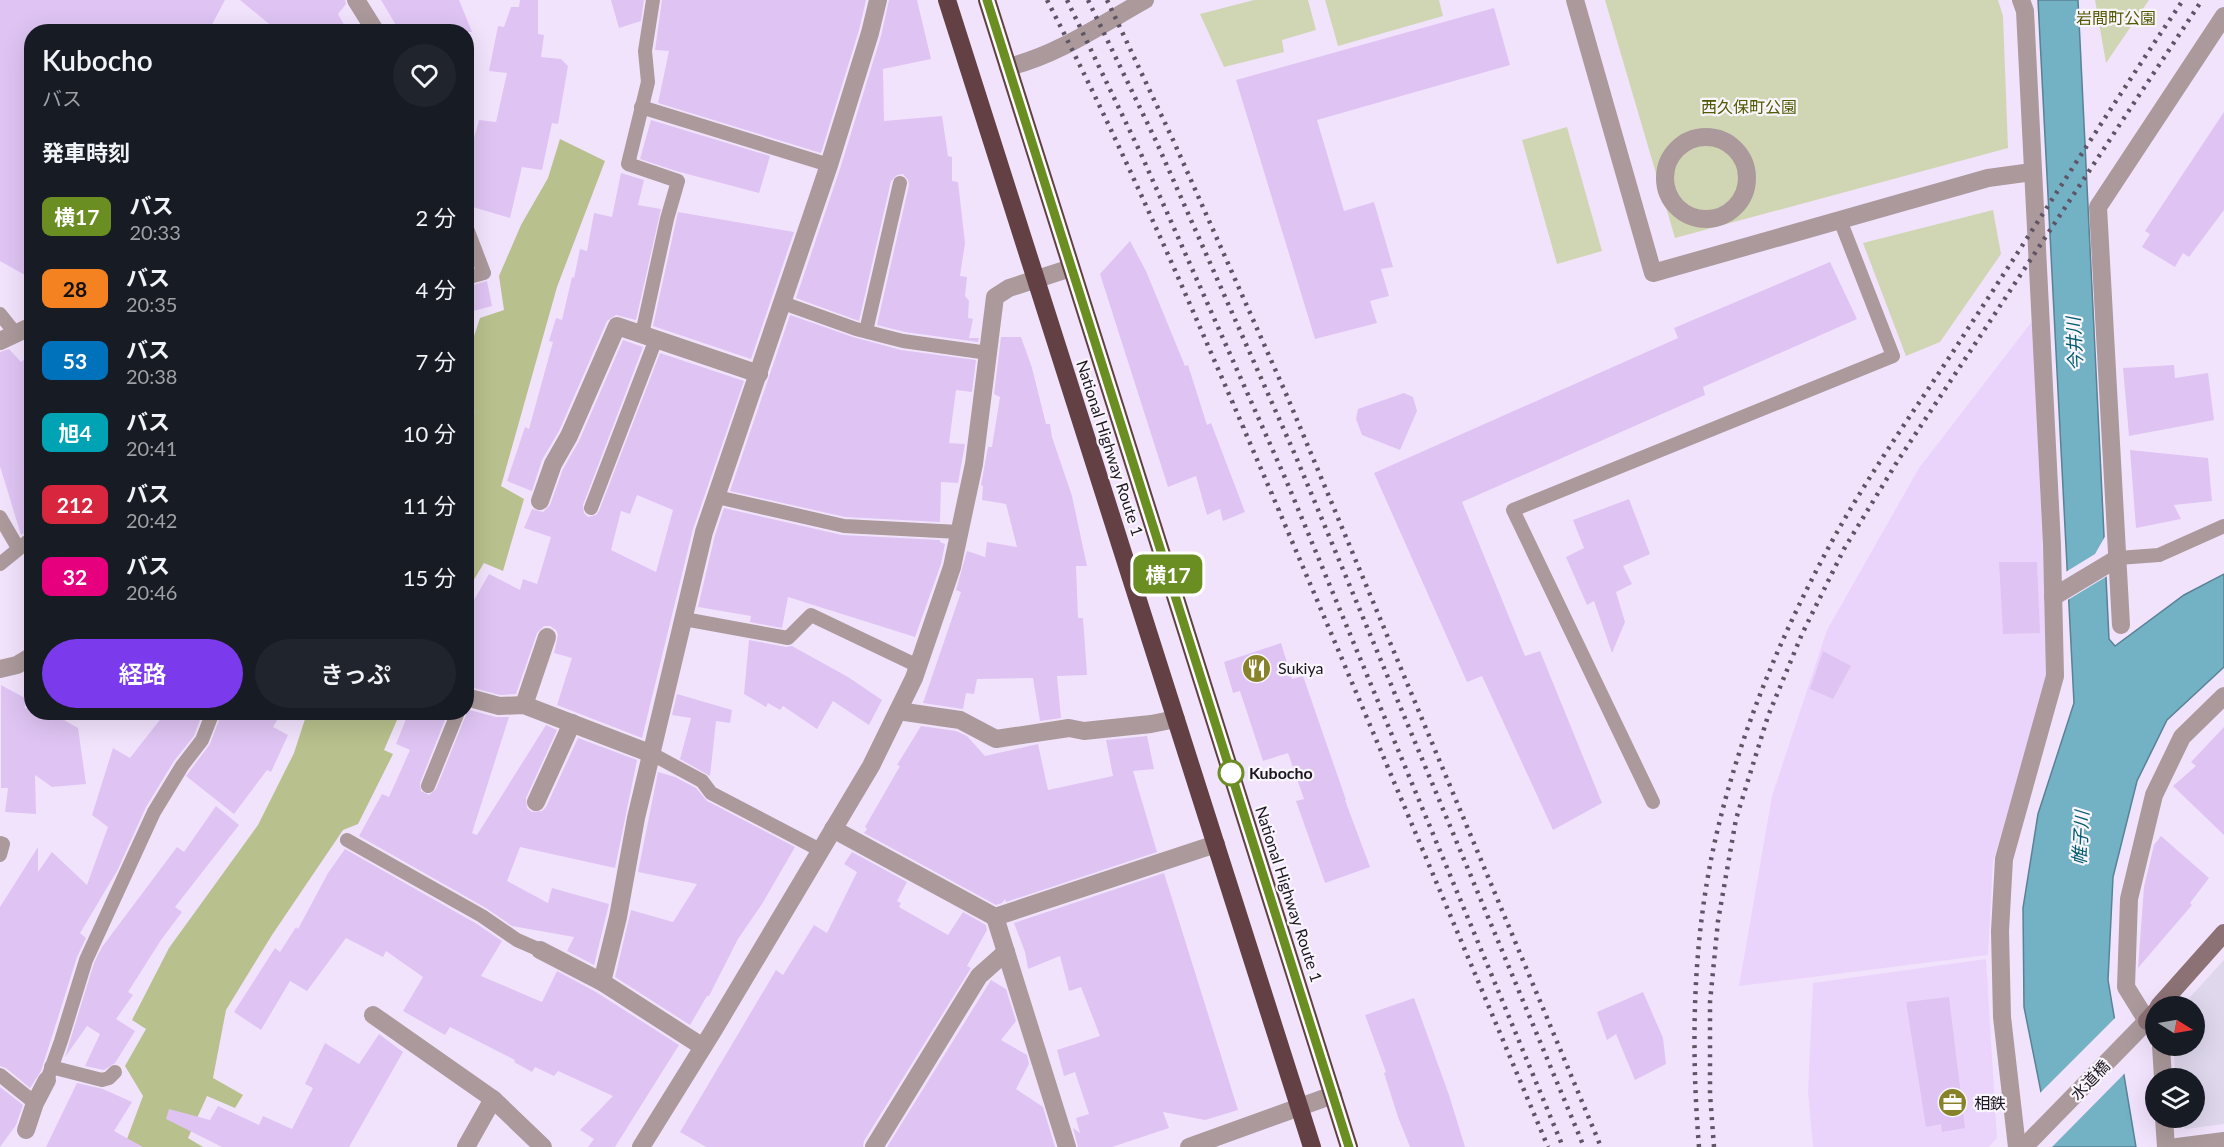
<!DOCTYPE html>
<html lang="ja">
<head>
<meta charset="utf-8">
<style>
  body { margin:0; font-family:Lato,"Noto Sans JP",sans-serif; background:#20242c; color:#f1f3f6; height:100vh; display:flex; flex-direction:column; font-size:22px; white-space:nowrap }
  * { box-sizing:border-box; margin:0 }
  p { font-size:20px; color:#9ea1a6 }
  .icon { flex:none; width:33px; height:33px; fill:none; stroke:currentColor; stroke-width:2; stroke-linecap:round; stroke-linejoin:round }
  .map { position:relative; flex:1; overflow:hidden }
  .sheet { position:absolute; left:24px; top:24px; width:450px; height:696px; display:flex; flex-direction:column; background:#171b24; border-radius:24px; box-shadow:0 6px 24px #0002 }
  .sheet>* { flex:none }
  .badge { padding:0 12px; border-radius:9px; font-size:21px; line-height:39px }
  .needle { width:39px; rotate:101deg }
  .tools { position:absolute; left:2145px; top:996px; display:grid; gap:12px }
  .tools a { display:grid; place-items:center; width:60px; height:60px; border-radius:50%; background:#171b24; box-shadow:0 6px 24px #0002; font-size:30px }
  .map>.badge { position:absolute; translate:-50% -50%; box-shadow:0 0 0 3px #fff }
  h2 { padding:0 18px; font-size:22px; line-height:54px }
  .round { display:grid; place-items:center; flex:none; width:63px; height:63px; border-radius:32px; background:#20242c }
  .head { display:flex; align-items:center; justify-content:space-between; height:102px; padding:0 18px }
  h1 { font-size:28px; font-weight:600; line-height:45px }
  .cta { display:flex; gap:12px; margin-top:auto; padding:12px 18px }
  .cta a { flex:1; height:69px; border-radius:36px; background:#7c3aed; color:#fff; font-size:24px; font-weight:600; line-height:69px; text-align:center }
  .cta a+a { background:#20242c; color:#f1f3f6 }
  ul { padding:0; list-style:none }
  li { display:flex; align-items:center; gap:18px; height:72px; padding:0 18px }
  li div { flex:1 }
  li b { display:block; font-size:22px }
  li em { font-style:normal }
  li .badge { min-width:66px; font-weight:700; text-align:center }
  .map>svg:first-child { display:block }
</style>
</head>
<body>
<div class="map">
<svg width="2224" height="1147" viewBox="0 0 2224 1147">
  <rect width="100%" height="100%" fill="#f2e3fd"/>
  <g fill="#ebd4fb">
    <polygon points="2033,320 2048,674 1993,862 1988,955 1739,986 1772,796 1827,630 1919,468"/>
    <polygon points="1986,959 1997,1138 1989,1147 1813,1147 1808,1092 1813,983"/>
  </g>
  <polygon fill="#dfd8ed" points="2224,960 2224,1124 2186,1129 2177,1122 2177,1118 2194,1118 2194,1078 2175,1078 2174,1046 2194,1046 2194,1006 2182,1006"/>
  <g fill="#d0d6b3">
    <polygon points="1254,0 1308,0 1316,30 1282,40 1284,52 1224,67 1200,14"/>
    <polygon points="1325,0 1439,0 1443,16 1338,46"/>
    <polygon points="1605,0 1998,0 2003,16 2008,148 1675,238"/>
    <polygon points="2095,0 2149,0 2106,63"/>
    <polygon points="1567,127 1602,251 1557,264 1522,140"/>
    <polygon points="1993,210 2001,254 1940,342 1906,356 1863,243"/>
  </g>
  <g fill="#b8c08d">
    <path d="M560,139L605,161L557,287L501,486L524,499L503,571L484,563L467,591L466,450C474,434 479,400 467,386V357L480,318L504,310L499,276L521,225L548,178Z"/>
    <polygon points="307,713 400,713 384,750 393,754 358,824 343,830 272,935 226,1010 213,1078 243,1095 235,1108 207,1096 188,1138 203,1147 124,1147 143,1096 125,1066 146,1029 132,1020 169,948 258,825 294,753"/>
  </g>
  <polygon fill="#73b1c5" stroke="#598294" stroke-width="1.5" points="2038,0 2078,0 2109,639 2115,646 2184,595 2224,574 2224,667 2167,720 2137,781 2113,877 2108,980 2136,1147 2052,1147 2024,1007 2023,908 2038,814 2074,703"/>
  <g fill="#f2e3fd">
    <polygon points="2107,533 2109,575 2066,601 2064,573 2095,554"/>
    <polygon points="2117,1016 2127,1071 2052,1147 2049,1147 2039,1094"/>
  </g>
  <g fill="#dfc4f3" fill-rule="evenodd">
    <polygon points="0,0 225,0 208,32 32,32 32,279 0,261"/>
    <polygon points="240,0 345,0 346,4 338,14 348,32 279,32"/>
    <polygon points="381,0 459,0 472,32 400,32"/>
    <polygon points="520,0 538,0 538,34 544,35 541,57 561,59 568,66 558,124 552,123 542,170 522,167 510,218 466,205 466,167 479,120 496,122 507,73 489,71 498,26 504,27 511,7 519,7"/>
    <polygon points="611,0 644,0 641,21 619,28"/>
    <polygon points="662,0 866,0 859,30 821,153 658,103 669,51 655,50"/>
    <polygon points="889,0 917,0 931,59 883,69 884,121 942,116 948,156 952,157 952,181 958,182 965,243 960,276 967,277 965,296 969,301 968,318 973,319 969,338 979,338 978,342 905,332 877,325 909,185 908,180 903,174 897,175 891,181 859,321 796,298 840,169 881,36"/>
    <polygon points="1494,8 1510,65 1317,120 1344,211 1374,202 1393,267 1381,269 1389,296 1370,301 1377,323 1315,339 1236,80"/>
    <polygon points="2224,112 2224,210 2189,257 2183,253 2175,267 2142,247 2150,234 2145,231"/>
    <polygon points="651,120 770,156 759,193 676,171 640,159"/>
    <polygon points="621,173 644,180 638,205 661,209 636,320 616,315 607,321 559,431 542,460 532,491 507,481 525,427 529,429 553,342 549,341 556,318 562,320 572,277 574,278 580,249 587,251 594,213 612,217"/>
    <polygon points="678,212 794,232 751,359 653,326"/>
    <polygon points="1130,241 1146,271 1185,366 1188,365 1207,425 1211,423 1245,512 1223,521 1220,509 1207,515 1196,476 1168,487 1100,274"/>
    <polygon points="1830,262 1857,319 1703,387 1705,395 1462,502 1525,656 1540,651 1602,803 1553,830 1482,676 1467,682 1374,473 1678,338 1674,328"/>
    <polygon points="487,281 492,306 466,313 466,287"/>
    <polygon points="790,315 853,337 901,350 976,360 972,392 956,390 949,443 965,444 958,483 941,482 940,522 845,517 730,491"/>
    <polygon points="1001,337 1021,337 1032,368 1046,424 1050,424 1052,437 1072,496 1087,566 1076,566 1078,618 1083,618 1087,675 1057,676 1061,718 1040,721 1033,678 977,679 974,694 966,693 963,709 923,703 961,592 956,590 967,551 985,557 987,542 1017,547 1006,504 982,500 983,486 981,485 988,447 992,447 1000,397 994,394"/>
    <path d="M623,340L643,347L583,505L584,513L588,517L596,515L599,511L660,353L744,381L693,529L642,738L557,705L572,658L554,653L558,635L556,630L550,626H544L537,633L516,694L500,695L466,686V614L489,574L520,590L523,579L537,584L551,537L524,528L532,509L543,512L550,505L563,469L579,441ZM637,495L673,510L656,572L611,550L621,511L630,514Z"/>
    <polygon points="9,349 21,362 32,353 32,529 21,535 0,466 0,352"/>
    <polygon points="2174,365 2175,378 2208,373 2214,420 2129,436 2123,368"/>
    <polygon points="1404,393 1413,397 1417,411 1400,450 1362,435 1356,419 1358,409"/>
    <polygon points="2130,450 2208,458 2212,501 2174,505 2181,519 2136,528"/>
    <polygon points="1629,499 1650,554 1623,566 1632,584 1616,592 1625,622 1612,653 1594,601 1587,605 1566,557 1584,548 1573,520"/>
    <polygon points="724,508 842,535 940,540 940,542 945,544 941,564 915,637 788,597 782,628 750,622 751,616 698,607 715,535"/>
    <polygon points="1999,562 2037,562 2040,633 2003,634"/>
    <polygon points="749,640 786,647 792,646 848,677 882,700 869,725 833,701 817,729 783,706 780,710 768,703 766,707 744,694"/>
    <polygon points="1281,643 1292,679 1303,676 1346,800 1345,800 1370,867 1325,883 1296,801 1304,799 1288,753 1263,761 1240,691 1233,693 1224,662"/>
    <polygon points="1823,651 1851,666 1833,699 1810,689"/>
    <polygon points="1,685 25,698 25,708 31,709 31,712 50,712 78,728 86,784 52,787 35,775 36,814 5,812 8,788 1,788"/>
    <polygon points="677,694 732,710 730,723 716,721 710,776 680,759 691,718 672,715"/>
    <polygon points="466,709 496,717 509,717 472,833 477,835 546,725 557,730 526,798 527,808 532,812 542,811 546,807 578,738 637,760 615,868 520,847 507,881 548,903 552,888 609,904 594,965 567,951 574,937 512,926 486,908 359,836 382,794 389,797 410,750 396,744 409,712 448,712 420,783 421,791 429,795 436,789 466,715"/>
    <polygon points="166,712 203,712 194,736 174,761 146,807 117,871 80,933 86,938 77,957 41,1071 30,1088 6,1068 0,1066 0,907 38,847 38,872 52,852 87,885 108,827 92,815 113,748 130,758"/>
    <polygon points="222,712 282,712 273,727 288,735 271,772 267,770 234,814 186,776 210,744"/>
    <polygon points="921,726 956,731 967,736 985,756 1038,744 1048,790 1113,776 1106,740 1147,736 1154,769 1133,771 1157,852 1006,902 1005,899 1002,903 996,905 864,833 867,829 865,827 900,766 897,765"/>
    <polygon points="2224,727 2224,835 2173,786 2196,766 2191,762"/>
    <polygon points="658,772 675,777 696,788 707,801 795,847 762,904 738,939 709,996 707,996 690,1025 615,977 631,910 673,922 697,884 638,872"/>
    <polygon points="216,806 239,825 175,907 182,912 161,940 128,992 133,995 116,1019 135,1031 115,1063 104,1070 85,1066 100,1034 87,1026 65,1057 94,963 102,947 177,847 184,852"/>
    <polygon points="2161,836 2209,878 2190,903 2192,905 2138,968 2144,887 2154,845"/>
    <polygon points="345,849 477,924 502,941 481,976 542,1002 557,971 596,992 679,1045 615,1147 588,1147 594,1139 580,1130 613,1096 558,1071 554,1076 535,1067 532,1072 514,1062 515,1060 450,1027 445,1035 403,1011 423,977 386,951 383,957 346,938 307,991 290,981 261,1030 234,1012 275,948 280,952 296,927 298,929 328,873"/>
    <polygon points="852,852 907,882 897,901 901,903 899,907 948,935 963,912 986,925 987,930 967,966 971,968 864,1141 863,1147 706,1147 680,1132 776,970 783,975 814,925 827,933 857,872 844,864"/>
    <polygon points="1164,873 1238,1110 1205,1120 1163,1112 1169,1128 1112,1147 1078,1147 1073,1128 1080,1133 1076,1118 1089,1114 1075,1072 1064,1076 1057,1050 1100,1036 1081,987 1069,991 1060,956 1028,969 1025,952 1014,923"/>
    <polygon points="991,980 1006,989 1016,1021 1001,1040 1027,1055 1029,1064 1016,1089 1043,1107 1055,1147 887,1147"/>
    <polygon points="1643,992 1663,1038 1666,1064 1635,1080 1616,1034 1607,1040 1597,1012"/>
    <polygon points="1949,997 1965,1128 1942,1132 1941,1124 1926,1127 1906,1002"/>
    <polygon points="1414,998 1449,1095 1465,1147 1410,1147 1398,1117 1384,1073 1386,1072 1365,1015"/>
    <polygon points="379,1034 403,1052 349,1147 222,1147 166,1119 169,1109 210,1120 218,1106 259,1125 263,1116 292,1129 313,1088 305,1084 325,1043 359,1064"/>
    <polygon points="77,1083 103,1089 132,1102 114,1131 143,1147 46,1147"/>
    <polygon points="0,1087 23,1105 16,1125 0,1147"/>
  </g>
  <g fill="none" stroke-linecap="round" stroke-linejoin="round">
    <g stroke="#ab999b" stroke-width="14">
      <polyline points="641,107 829,165"/>
      <polyline points="466,226 484,273 466,278"/>
      <polyline points="783,303 856,329 903,341 988,353"/>
      <polyline points="0,314 16,334"/>
      <polyline points="866,331 900,183"/>
      <polyline points="642,334 667,219 678,181 628,164 648,82 645,51 653,0"/>
      <polyline points="717,497 844,526 959,532"/>
      <polyline points="591,508 656,339"/>
      <polyline points="0,517 18,548"/>
      <polyline points="2118,558 2159,555 2224,526"/>
      <polyline points="0,564 32,538"/>
      <polyline points="684,619 788,638 811,615 918,666"/>
      <polyline points="652,754 702,781 711,793 820,850"/>
      <polyline points="428,786 458,712"/>
      <polyline points="1653,802 1513,510 1893,356 1840,220"/>
      <polyline points="347,840 482,916 517,940 540,950"/>
      <polyline points="0,843 3,844 0,855"/>
      <polyline points="51,1067 102,1080 109,1078 115,1072"/>
      <polyline points="0,1075 35,1103"/>
      <polyline points="47,1080 61,1041 86,960 154,812 182,766 202,740 213,712"/>
    </g>
    <g stroke="#ab999b" stroke-width="18">
      <polyline points="356,0 376,32"/>
      <polyline points="1575,0 1653,273 1988,178 2032,172"/>
      <path d="M1008,67C1058,55 1100,25 1145,0"/>
      <circle cx="1706" cy="178" r="41"/>
      <polyline points="0,341 32,326"/>
      <polyline points="540,501 553,464 569,436 617,326 759,374"/>
      <polyline points="2053,597 2118,558"/>
      <polyline points="2121,625 2098,207 2224,16"/>
      <polyline points="0,669 17,665 32,656"/>
      <polyline points="466,697 499,706 524,705 652,754"/>
      <polyline points="524,705 547,637"/>
      <polyline points="898,711 960,720 996,739 1069,728 1084,731 1151,724 1176,719"/>
      <polyline points="536,802 572,723"/>
      <polyline points="833,829 995,917"/>
      <polyline points="540,950 602,982 703,1047"/>
      <polyline points="602,982 618,917 636,818 704,532 829,165 870,33 878,0"/>
      <polyline points="373,1015 493,1099 543,1147"/>
      <polyline points="2156,1030 2147,1021 2126,987 2129,899 2154,795 2182,737 2224,696"/>
      <polyline points="2161,1046 2163,1078"/>
      <polyline points="2164,1118 2166,1147"/>
      <polyline points="26,1130 35,1103 47,1080"/>
      <polyline points="466,1147 493,1099"/>
      <polyline points="641,1147 713,1031 871,766 914,678 952,567 974,464 995,297 1009,288 1071,268"/>
      <polyline points="874,1147 979,976 1006,952"/>
      <polyline points="1067,1147 995,917 1216,844"/>
      <polyline points="1189,1147 1333,1095"/>
      <polyline points="2017,1147 2002,1017 2000,931 2004,859 2055,676 2052,545 2025,11 2021,0"/>
      <polyline points="2024,1147 2147,1021"/>
      <polyline points="2177,1147 2224,1141"/>
    </g>
    <g stroke="#8c7275" stroke-width="18">
      <polyline points="2159,1006 2224,933"/>
      <polyline points="2147,1021 2156,1011"/>
    </g>
    <g stroke="#624044" stroke-width="18">
      <polyline points="947,0 1312,1147"/>
      <polyline points="987,0 1349,1147"/>
    </g>
    <g stroke="#5e5464" stroke-width="4.5" stroke-dasharray="3 6" stroke-linecap="butt">
      <path d="M1047,0C1130,161 1200,327 1271,492C1364,710 1456,929 1548,1147"/>
      <polyline points="1067,0 1141,154 1286,480 1563,1147"/>
      <polyline points="1088,0 1156,141 1296,457 1584,1147"/>
      <polyline points="1107,0 1174,142 1287,396 1601,1147"/>
      <path d="M1699,1147C1690,1036 1693,924 1721,816C1745,721 1784,629 1831,543C1872,468 1923,399 1969,327C2041,218 2110,108 2183,0"/>
      <polyline points="1714,1147 1710,1094 1710,1002 1718,921 1736,819 1768,716 1802,634 1844,549 1897,462 2202,0"/>
    </g>
  </g>
  <g fill="none" stroke-linecap="round" stroke-linejoin="round">
    <defs>
      <polyline id="line" points="987,0 1349,1147"/>
    </defs>
    <use href="#line" stroke="#fff" stroke-width="14"/>
    <use href="#line" stroke="#6b8e23" stroke-width="9"/>
  </g>
  <defs>
    <symbol id="restaurant-disc" viewBox="-11 -11 22 22"><circle r="9.5" fill="#888229" stroke="#f9f5fc"/><path d="M-5-6h1v4h1v-4h1v4h1v-4h1v5L-1.5 .5V6h-2V.5L-5-1ZM5-6V6H3V1.5H1.5Q1.5-4 5-6Z" fill="#fff"/></symbol>
    <symbol id="office-disc" viewBox="-11 -11 22 22"><circle r="9.5" fill="#888229" stroke="#f9f5fc"/><path d="M-6-3h4V-5.5h4V-3h4V5H-6ZM-1-4.5V-3h2v-1.5ZM-6 0V1H6V0Z" fill="#fff"/></symbol>
  </defs>
  <g fill-rule="evenodd">
    <use href="#restaurant-disc" x="1240" y="652" width="33" height="33"/>
    <use href="#office-disc" x="1936" y="1086" width="33" height="33"/>
  </g>
  <circle fill="#fff" stroke="#6b8e23" stroke-width="3" cx="1231" cy="773" r="12"/>
  <g text-anchor="middle" stroke-width="4.5" stroke-linejoin="round" paint-order="stroke">
    <g font-size="16" fill="#525901" stroke="#f9f5fc">
      <text x="2116" y="24">岩間町公園</text>
      <text x="1749" y="113">西久保町公園</text>
    </g>
    <g font-size="16" fill="#1c1520" stroke="#f9f5fc">
      <text transform="translate(1110 448) rotate(72)" y="6">National Highway Route 1</text>
      <text transform="translate(1289 894) rotate(72)" y="6">National Highway Route 1</text>
      <text transform="translate(2090 1080) rotate(-46)" y="6">水道橋</text>
    </g>
    <g font-size="16" fill="#1c1520" stroke="#f9f5fc" text-anchor="start">
      <text x="1278" y="674">Sukiya</text>
      <text x="1974" y="1109">相鉄</text>
    </g>
    <g font-size="16" font-weight="bold" fill="#1c1520" stroke="#f9f5fc" text-anchor="start">
      <text x="1249" y="779">Kubocho</text>
    </g>
    <g font-size="18" font-style="italic" fill="#015c71" stroke="#f9f5fc">
      <text transform="translate(2075 344) rotate(-93)" y="6">今井川</text>
      <text transform="translate(2081 838) rotate(-87)" y="6">帷子川</text>
    </g>
  </g>
</svg>
<div class="tools">
<a><svg class="needle" viewBox="-14 -14 28 28"><path d="M0-13l5 13h-10z" fill="#e53935"/><path d="M0 13l5-13h-10z" fill="#9ea1a6"/></svg></a>
<a><svg class="icon" aria-label="layers" viewBox="0 0 24 24"><path d="M12 4l9 5-9 5-9-5zM3 14l9 5 9-5"/></svg></a>
</div>
<b class="badge" style="left:1168px;top:574px;background:#6b8e23;color:#fff">横17</b>
<section class="sheet">
<div class="head"><div><h1>Kubocho</h1><p>バス</p></div><a class="round"><svg class="icon" aria-label="heart" viewBox="0 0 24 24"><path d="M12 20l-8-8c-3-5 5-10 8-4 3-6 11-1 8 4z"/></svg></a></div>
<h2>発車時刻</h2>
<ul>
<li><span class="badge" style="background:#6b8e23;color:#fff">横17</span><div><b>バス</b><p>20:33</p></div><em>2 分</em></li>
<li><span class="badge" style="background:#f58220;color:#111">28</span><div><b>バス</b><p>20:35</p></div><em>4 分</em></li>
<li><span class="badge" style="background:#0072bc;color:#fff">53</span><div><b>バス</b><p>20:38</p></div><em>7 分</em></li>
<li><span class="badge" style="background:#00a3b4;color:#fff">旭4</span><div><b>バス</b><p>20:41</p></div><em>10 分</em></li>
<li><span class="badge" style="background:#d7263d;color:#fff">212</span><div><b>バス</b><p>20:42</p></div><em>11 分</em></li>
<li><span class="badge" style="background:#e6007e;color:#fff">32</span><div><b>バス</b><p>20:46</p></div><em>15 分</em></li>
</ul>
<div class="cta"><a>経路</a><a>きっぷ</a></div>
</section>
</div>
</body>
</html>
